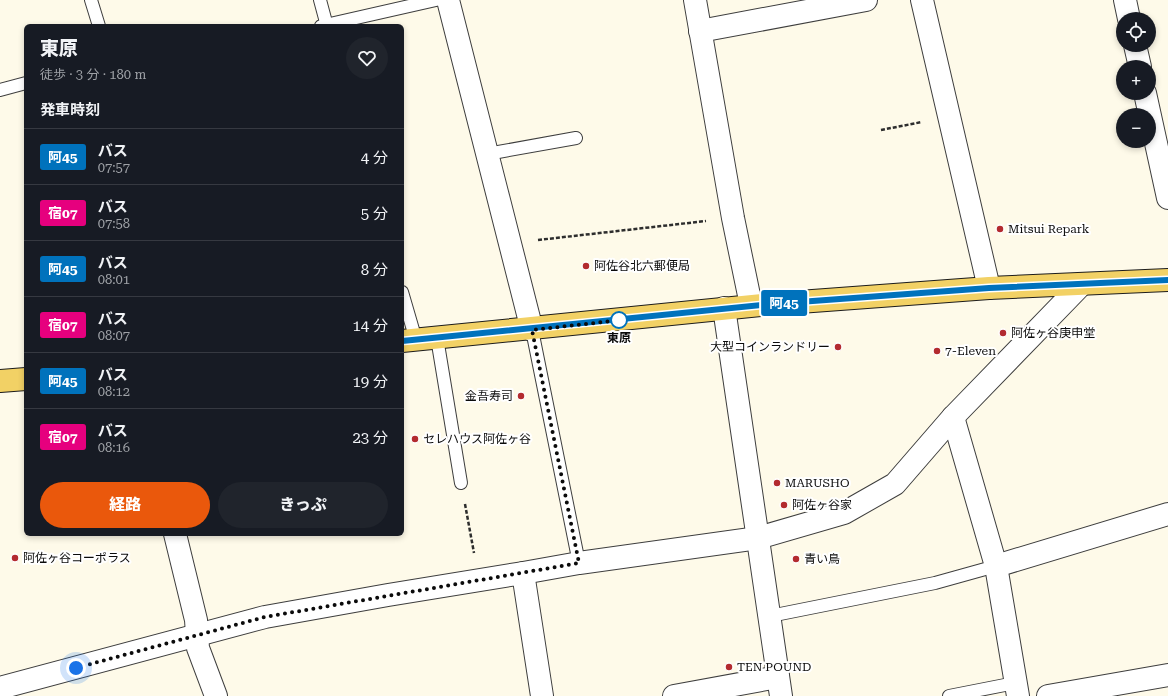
<!DOCTYPE html>
<html lang="ja">
<head>
<meta charset="utf-8">
<style>
  body { margin:0; font-family:"Roboto Serif","Noto Sans JP",serif; background:#20242c; color:#f1f3f6; height:100vh; display:flex; flex-direction:column; font-size:15px; white-space:nowrap }
  * { box-sizing:border-box; margin:0 }
  p { font-size:13px; color:#9ea1a6 }
  .icon { flex:none; width:22px; height:22px; fill:none; stroke:currentColor; stroke-width:2; stroke-linecap:round; stroke-linejoin:round }
  .map { position:relative; flex:1; overflow:hidden }
  .panel { position:absolute; left:24px; top:24px; width:380px; height:512px; display:flex; flex-direction:column; background:#171b24; border-radius:6px; box-shadow:0 2px 6px #0003 }
  .panel>* { flex:none }
  .badge { padding:0 8px; border-radius:3px; font-size:14px; line-height:26px }
  .fabs { position:absolute; left:1116px; top:12px; display:grid; gap:8px }
  .fabs a { display:grid; place-items:center; width:40px; height:40px; border-radius:50%; background:#171b24; box-shadow:0 2px 6px #0003; font-size:20px }
  .you { position:absolute; width:20px; height:20px; margin:-10px; border:3px solid #fff; border-radius:50%; background:#1a73e8; box-shadow:0 0 0 6px #1a73e833 }
  .map>.badge { position:absolute; translate:-50% -50%; box-shadow:0 0 0 2px #fff }
  h2 { padding:0 16px; font-size:15px; line-height:36px }
  .round { display:grid; place-items:center; flex:none; width:42px; height:42px; border-radius:21px; background:#20242c }
  .summary { display:flex; align-items:center; justify-content:space-between; height:68px; padding:0 16px }
  h1 { font-size:19px; font-weight:800; line-height:30px }
  .action { display:flex; gap:8px; margin-top:auto; padding:8px 16px }
  .action a { flex:1; height:46px; border-radius:24px; background:#ea580c; color:#fff; font-size:16px; font-weight:800; line-height:46px; text-align:center }
  .action a+a { background:#20242c; color:#f1f3f6 }
  ul { padding:0; list-style:none }
  li { display:flex; align-items:center; gap:12px; height:56px; padding:0 16px; border-top:1px solid #363941 }
  li div { flex:1 }
  li b { display:block; font-size:15px }
  li em { font-style:normal }
  li .badge { min-width:44px; font-weight:700; text-align:center }
  .map>svg:first-child { display:block }
</style>
</head>
<body>
<div class="map">
<svg width="1168" height="696" viewBox="0 0 1168 696">
  <rect width="100%" height="100%" fill="#fefae9"/>
  <g fill="none" stroke-linecap="round" stroke-linejoin="round">
    <defs>
      <g id="service">
        <polyline points="91,0 99,26"/>
        <polyline points="320,0 327,26"/>
        <polyline points="321,26 436,0"/>
        <polyline points="0,90 26,83"/>
        <polyline points="487,154 576,138"/>
        <polyline points="402,292 416,340"/>
        <polyline points="532,330 579,563"/>
        <polyline points="437,338 461,483"/>
        <polyline points="770,616 935,583 996,566"/>
        <polyline points="949,696 1015,683"/>
      </g>
      <g id="minor">
        <polyline points="448,0 532,330"/>
        <polyline points="695,0 733,218 751,305"/>
        <polyline points="922,0 989,288"/>
        <polyline points="1125,0 1129,19"/>
        <polyline points="700,31 866,0"/>
        <polyline points="1135,45 1140,67"/>
        <polyline points="1145,93 1168,198"/>
        <polyline points="724,308 781,696"/>
        <polyline points="953,417 996,566 1018,696"/>
        <polyline points="175,534 196,620 198,648 216,696"/>
        <polyline points="996,566 1168,514"/>
        <polyline points="523,573 579,563 758,538 844,513 895,484 953,417 1081,285"/>
        <polyline points="0,688 265,617 388,595 523,573 542,696"/>
        <polyline points="674,696 778,677"/>
        <polyline points="1048,696 1168,675"/>
      </g>
      <g id="primary">
        <polyline points="402,341 772,304 989,288 1168,280"/>
        <polyline points="0,381 26,379"/>
      </g>
    </defs>
    <use href="#service" stroke="#3e3e3e" stroke-width="14"/>
    <use href="#minor" stroke="#3e3e3e" stroke-width="24"/>
    <use href="#primary" stroke="#1c1c1c" stroke-width="24"/>
    <g stroke="#2d2d2d" stroke-width="2.5" stroke-dasharray="4 2" stroke-linecap="butt">
      <polyline points="881,130 922,122"/>
      <polyline points="538,240 706,221"/>
      <polyline points="465,504 474,553"/>
    </g>
    <use href="#service" stroke="#fff" stroke-width="12"/>
    <use href="#minor" stroke="#fff" stroke-width="22"/>
    <use href="#primary" stroke="#f2d165" stroke-width="22"/>
  </g>
  <g fill="none" stroke-linecap="round" stroke-linejoin="round">
    <defs>
      <polyline id="line" points="402,341 772,304 989,288 1168,280"/>
    </defs>
    <use href="#line" stroke="#fff" stroke-width="9"/>
    <use href="#line" stroke="#0072bc" stroke-width="6"/>
    <polyline stroke="#0b0b0b" stroke-width="4" stroke-dasharray="0 7.2" points="76,668 265,617 579,563 532,330 621,320 619,320"/>
  </g>
  <g fill="#b32a2f" stroke="#fff" stroke-width="1.5">
    <circle cx="1000" cy="229" r="4"/>
    <circle cx="586" cy="266" r="4"/>
    <circle cx="1003" cy="333" r="4"/>
    <circle cx="838" cy="347" r="4"/>
    <circle cx="937" cy="351" r="4"/>
    <circle cx="521" cy="396" r="4"/>
    <circle cx="415" cy="439" r="4"/>
    <circle cx="777" cy="483" r="4"/>
    <circle cx="784" cy="505" r="4"/>
    <circle cx="15" cy="558" r="4"/>
    <circle cx="796" cy="559" r="4"/>
    <circle cx="729" cy="667" r="4"/>
  </g>
  <circle fill="#fff" stroke="#0072bc" stroke-width="2" cx="619" cy="320" r="8"/>
  <g text-anchor="middle" stroke-width="4" stroke-linejoin="round" paint-order="stroke">
    <g font-size="12" fill="#0b0b0b" stroke="#fff" text-anchor="start">
      <text x="1008" y="233">Mitsui Repark</text>
      <text x="594" y="270">阿佐谷北六郵便局</text>
      <text x="1011" y="337">阿佐ヶ谷庚申堂</text>
      <text x="830" y="351" text-anchor="end">大型コインランドリー</text>
      <text x="945" y="355">7-Eleven</text>
      <text x="513" y="400" text-anchor="end">金吾寿司</text>
      <text x="423" y="443">セレハウス阿佐ヶ谷</text>
      <text x="785" y="487">MARUSHO</text>
      <text x="792" y="509">阿佐ヶ谷家</text>
      <text x="23" y="562">阿佐ヶ谷コーポラス</text>
      <text x="804" y="563">青い鳥</text>
      <text x="737" y="671">TEN POUND</text>
    </g>
    <g font-size="12" font-weight="bold" fill="#0b0b0b" stroke="#fff">
      <text x="619" y="342">東原</text>
    </g>
  </g>
</svg>
<div class="fabs">
<a><svg class="icon" aria-label="locate" viewBox="0 0 24 24"><circle cx="12" cy="12" r="6"/><path d="M12 2v4M12 18v4M2 12h4M18 12h4"/></svg></a>
<a>+</a>
<a>−</a>
</div>
<div class="you" style="left:76px;top:668px"></div>
<b class="badge" style="left:784px;top:303px;background:#0072bc;color:#fff">阿45</b>
<section class="panel">
<div class="summary"><div><h1>東原</h1><p>徒歩 · 3 分 · 180 m</p></div><a class="round"><svg class="icon" aria-label="heart" viewBox="0 0 24 24"><path d="M12 20l-8-8c-3-5 5-10 8-4 3-6 11-1 8 4z"/></svg></a></div>
<h2>発車時刻</h2>
<ul>
<li><span class="badge" style="background:#0072bc;color:#fff">阿45</span><div><b>バス</b><p>07:57</p></div><em>4 分</em></li>
<li><span class="badge" style="background:#e6007e;color:#fff">宿07</span><div><b>バス</b><p>07:58</p></div><em>5 分</em></li>
<li><span class="badge" style="background:#0072bc;color:#fff">阿45</span><div><b>バス</b><p>08:01</p></div><em>8 分</em></li>
<li><span class="badge" style="background:#e6007e;color:#fff">宿07</span><div><b>バス</b><p>08:07</p></div><em>14 分</em></li>
<li><span class="badge" style="background:#0072bc;color:#fff">阿45</span><div><b>バス</b><p>08:12</p></div><em>19 分</em></li>
<li><span class="badge" style="background:#e6007e;color:#fff">宿07</span><div><b>バス</b><p>08:16</p></div><em>23 分</em></li>
</ul>
<div class="action"><a>経路</a><a>きっぷ</a></div>
</section>
</div>
</body>
</html>
